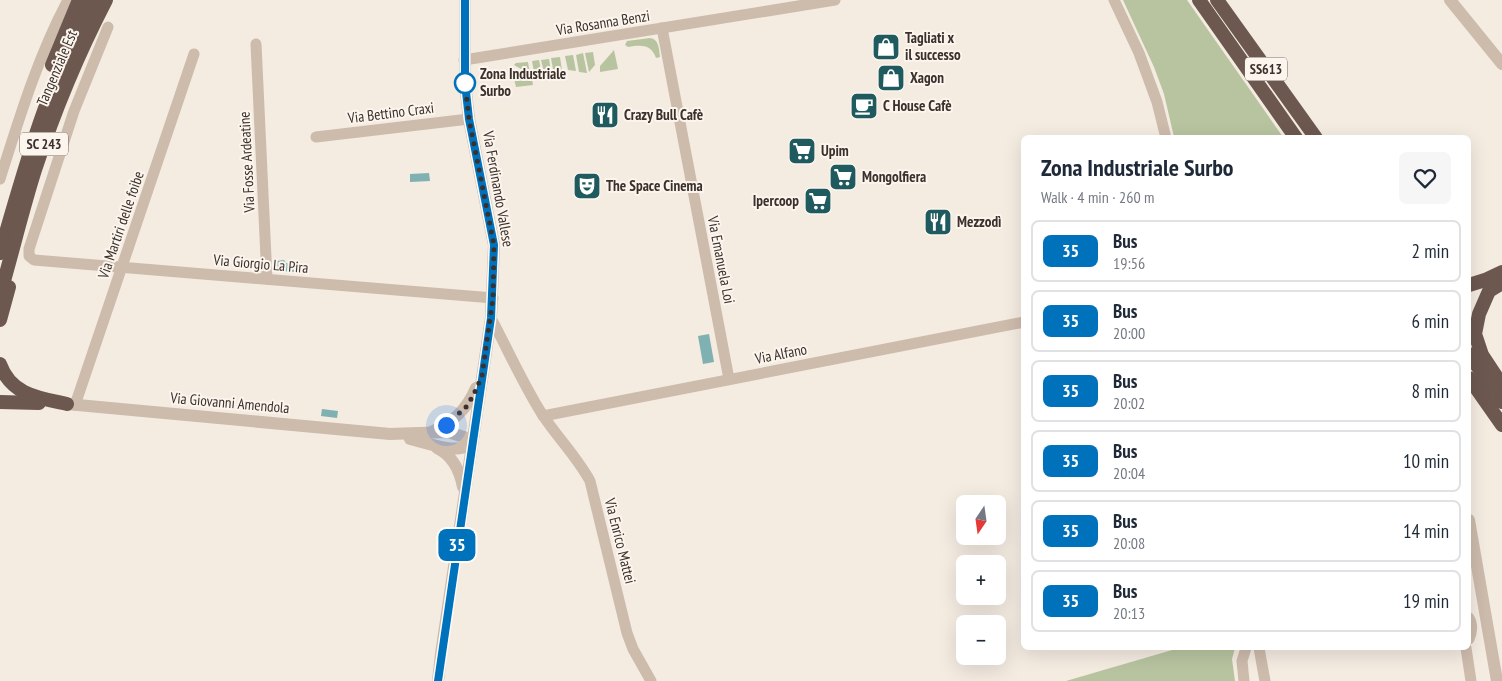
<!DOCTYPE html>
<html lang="en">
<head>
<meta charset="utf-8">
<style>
  body { margin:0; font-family:"PT Sans Narrow",sans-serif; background:#f6f6f7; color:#1f2937; height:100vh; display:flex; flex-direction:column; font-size:19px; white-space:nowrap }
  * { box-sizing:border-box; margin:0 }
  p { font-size:16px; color:#747a83 }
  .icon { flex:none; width:28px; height:28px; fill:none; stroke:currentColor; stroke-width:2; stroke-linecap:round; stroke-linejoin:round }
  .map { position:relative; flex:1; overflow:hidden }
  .details { position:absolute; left:1021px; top:135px; width:450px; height:515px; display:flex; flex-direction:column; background:#fff; border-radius:8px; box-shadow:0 5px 20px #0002 }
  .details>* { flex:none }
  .badge { padding:0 10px; border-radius:8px; font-size:18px; line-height:32px }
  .needle { width:32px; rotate:193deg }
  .controls { position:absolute; left:956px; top:495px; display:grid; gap:10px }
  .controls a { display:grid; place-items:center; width:50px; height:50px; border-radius:8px; background:#fff; box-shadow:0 5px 20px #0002; font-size:25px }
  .you { position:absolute; width:25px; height:25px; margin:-12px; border:4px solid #fff; border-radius:50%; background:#1a73e8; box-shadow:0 0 0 8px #1a73e833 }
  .map>.badge { position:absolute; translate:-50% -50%; box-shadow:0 0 0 2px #fff }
  .round { display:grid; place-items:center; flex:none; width:52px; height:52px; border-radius:8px; background:#f6f6f7 }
  .overview { display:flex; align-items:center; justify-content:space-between; height:85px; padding:0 20px }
  h1 { font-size:24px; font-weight:700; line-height:38px }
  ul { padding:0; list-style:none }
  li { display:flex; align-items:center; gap:15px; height:62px; margin:0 10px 8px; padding:0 10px; border:2px solid #e0e1e3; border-radius:8px }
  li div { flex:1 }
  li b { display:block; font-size:19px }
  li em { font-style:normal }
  li .badge { min-width:55px; font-weight:700; text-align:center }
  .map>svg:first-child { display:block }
</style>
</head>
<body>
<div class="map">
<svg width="1502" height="681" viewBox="0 0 1502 681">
  <rect width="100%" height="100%" fill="#f4ebe1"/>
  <g fill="#b8c4a0">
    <polygon points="1123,0 1187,0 1283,137 1174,137 1164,94 1154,67"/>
    <path d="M650,38C659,39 659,49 660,57L656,58C651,44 641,45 628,47L625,45L627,41Z"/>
    <polygon points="614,50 618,69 600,72 600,66"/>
    <polygon points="593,52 595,65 589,72 585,53"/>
    <polygon points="583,53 587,73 579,72 576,55"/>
    <polygon points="573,55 576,71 568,70 565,56"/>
    <polygon points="560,57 562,71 554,75 551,58"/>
    <polygon points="549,59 552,77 549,81 546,81 541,60"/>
    <polygon points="539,60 543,80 535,77 532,61"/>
    <polygon points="528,62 530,74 514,65 516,63"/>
    <polygon points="512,69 532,79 533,85 516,87"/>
    <polygon points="1179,648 1235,648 1232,659 1235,681 1066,681"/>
  </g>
  <g fill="#7fb0b2">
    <polygon points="429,173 430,181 410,182 410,174"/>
    <polygon points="284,260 286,263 295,265 295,272 278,271 277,261"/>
    <polygon points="709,334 714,362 703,364 698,336"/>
    <polygon points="322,409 338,411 337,418 321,416"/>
  </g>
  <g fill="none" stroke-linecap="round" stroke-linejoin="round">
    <g stroke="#cdbbac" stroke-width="11">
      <polyline points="1114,0 1139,53 1157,102 1166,138"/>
      <polyline points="108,27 74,111 29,249 29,256 34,260 493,298"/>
      <polyline points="662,28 729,379"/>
      <polyline points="256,44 267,279"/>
      <polyline points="464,60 835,0"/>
      <polyline points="316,137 469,119"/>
      <path d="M0,179C19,119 38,56 68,0"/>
      <path d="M491,318C508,350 523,384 542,414C557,437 577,457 590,481L627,633L633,649L651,681"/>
      <polyline points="75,405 194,54"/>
      <polyline points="543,416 1024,322"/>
      <path d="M1469,618C1473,624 1472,633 1469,639"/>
      <polyline points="1259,648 1265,681"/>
      <polyline points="1466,648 1471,681"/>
      <polyline points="1244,681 1242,661 1246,648"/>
    </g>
    <g stroke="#cdbbac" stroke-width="12">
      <polyline points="1450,0 1502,64"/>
      <polyline points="67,404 390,434 448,432 467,438 472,444"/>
      <path d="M433,431C453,423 468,407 476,388"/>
      <path d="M410,439C428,443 455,455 472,444"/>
      <path d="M437,448C452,455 460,471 463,487"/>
      <polyline points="1469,520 1497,681"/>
      <polyline points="438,681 441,654 491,318 494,245 469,119 465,83 465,0"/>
    </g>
    <g stroke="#6c584f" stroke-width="14">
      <polyline points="1199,0 1296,138"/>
      <polyline points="1217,0 1316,138"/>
      <polyline points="52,65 79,0"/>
      <path d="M0,253C14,206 27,158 44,111C57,73 75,36 93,0"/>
      <polyline points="1502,283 1489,291 1479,314 1475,334 1482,355 1502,385"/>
      <polyline points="1469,285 1485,280 1502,272"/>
      <path d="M0,295C12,254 22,211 35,170C54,112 78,54 106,0"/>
      <polyline points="0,320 9,287"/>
      <polyline points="1469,354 1502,402"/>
      <path d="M0,364C11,395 39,398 67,404"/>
      <polyline points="1469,378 1502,425"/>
      <polyline points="0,402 39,403"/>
    </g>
  </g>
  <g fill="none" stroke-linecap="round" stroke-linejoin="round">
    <defs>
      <polyline id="line" points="438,681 491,318 494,245 469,119 465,83 465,0"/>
    </defs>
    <use href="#line" stroke="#fff" stroke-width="11"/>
    <use href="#line" stroke="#0072bc" stroke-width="8"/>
    <polyline stroke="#3b302b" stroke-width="5" stroke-dasharray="0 9" points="446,425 466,407 473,396 482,376 493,298 494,245 469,119 465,83"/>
  </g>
  <defs>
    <symbol id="shop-square" viewBox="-11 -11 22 22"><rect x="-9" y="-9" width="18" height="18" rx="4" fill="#1f5a5e" stroke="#fbf5ee"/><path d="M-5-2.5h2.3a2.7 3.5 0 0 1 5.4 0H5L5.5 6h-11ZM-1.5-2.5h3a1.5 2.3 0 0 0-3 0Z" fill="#fff"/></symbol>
    <symbol id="cafe-square" viewBox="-11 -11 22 22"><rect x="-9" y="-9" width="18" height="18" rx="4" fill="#1f5a5e" stroke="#fbf5ee"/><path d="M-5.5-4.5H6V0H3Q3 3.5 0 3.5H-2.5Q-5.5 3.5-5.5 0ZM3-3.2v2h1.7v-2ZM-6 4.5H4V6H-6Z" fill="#fff"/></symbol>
    <symbol id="restaurant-square" viewBox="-11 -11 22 22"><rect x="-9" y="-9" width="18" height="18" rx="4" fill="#1f5a5e" stroke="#fbf5ee"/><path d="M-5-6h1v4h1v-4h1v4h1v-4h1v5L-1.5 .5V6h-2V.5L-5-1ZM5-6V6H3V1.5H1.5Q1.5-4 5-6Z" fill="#fff"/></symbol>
    <symbol id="supermarket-square" viewBox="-11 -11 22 22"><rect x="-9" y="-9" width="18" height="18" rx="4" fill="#1f5a5e" stroke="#fbf5ee"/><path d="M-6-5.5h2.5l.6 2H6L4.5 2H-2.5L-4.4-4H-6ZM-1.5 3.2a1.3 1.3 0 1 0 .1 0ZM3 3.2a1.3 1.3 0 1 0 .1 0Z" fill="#fff"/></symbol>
    <symbol id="theatre-square" viewBox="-11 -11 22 22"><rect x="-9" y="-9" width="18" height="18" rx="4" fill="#1f5a5e" stroke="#fbf5ee"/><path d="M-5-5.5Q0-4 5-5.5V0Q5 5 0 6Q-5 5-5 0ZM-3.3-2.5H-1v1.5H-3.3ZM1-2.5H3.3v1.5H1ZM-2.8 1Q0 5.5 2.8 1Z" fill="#fff"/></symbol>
  </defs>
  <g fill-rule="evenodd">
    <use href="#shop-square" x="870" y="31" width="32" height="32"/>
    <use href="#shop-square" x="875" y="62" width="32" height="32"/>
    <use href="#cafe-square" x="848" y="90" width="32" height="32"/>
    <use href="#restaurant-square" x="589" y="99" width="32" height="32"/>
    <use href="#supermarket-square" x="786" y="135" width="32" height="32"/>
    <use href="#supermarket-square" x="827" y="161" width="32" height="32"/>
    <use href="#theatre-square" x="571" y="170" width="32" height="32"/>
    <use href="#supermarket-square" x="802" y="185" width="32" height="32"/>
    <use href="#restaurant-square" x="922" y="206" width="32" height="32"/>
  </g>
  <circle fill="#fff" stroke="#0072bc" stroke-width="2.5" cx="465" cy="83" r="10"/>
  <g text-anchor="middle" stroke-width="4" stroke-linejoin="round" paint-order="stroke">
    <g fill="#fbf5ee" stroke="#756b66" stroke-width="1">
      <rect x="1245" y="57.5" width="42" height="23" rx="4"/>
      <rect x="20" y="132.5" width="48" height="23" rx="4"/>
    </g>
    <g font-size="14" font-weight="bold" fill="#3b302b">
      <text x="1266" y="74">SS613</text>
      <text x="44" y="149">SC 243</text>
    </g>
    <g font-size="15" fill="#3b302b" stroke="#fbf5ee">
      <text transform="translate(603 23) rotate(-9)" y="5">Via Rosanna Benzi</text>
      <text transform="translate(57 68) rotate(-67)" y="5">Tangenziale Est</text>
      <text transform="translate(391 113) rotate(-7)" y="5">Via Bettino Craxi</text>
      <text transform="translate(247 162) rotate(-93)" y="5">Via Fosse Ardeatine</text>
      <text transform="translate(498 189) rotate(80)" y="5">Via Ferdinando Vallese</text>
      <text transform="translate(121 225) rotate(-71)" y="5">Via Martiri delle foibe</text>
      <text transform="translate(721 260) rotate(79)" y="5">Via Emanuela Loi</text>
      <text transform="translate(261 264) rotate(5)" y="5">Via Giorgio La Pira</text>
      <text transform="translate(781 354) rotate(-11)" y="5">Via Alfano</text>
      <text transform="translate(230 403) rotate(5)" y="5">Via Giovanni Amendola</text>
      <text transform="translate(620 541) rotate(76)" y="5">Via Enrico Mattei</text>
    </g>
    <g font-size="15" font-weight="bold" fill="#3b302b" stroke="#fbf5ee" text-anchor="start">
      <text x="905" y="43">Tagliati x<tspan x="905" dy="17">il successo</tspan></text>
      <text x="910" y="83">Xagon</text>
      <text x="883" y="111">C House Cafè</text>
      <text x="624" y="120">Crazy Bull Cafè</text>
      <text x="821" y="156">Upim</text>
      <text x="862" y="182">Mongolfiera</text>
      <text x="606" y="191">The Space Cinema</text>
      <text x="799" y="206" text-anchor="end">Ipercoop</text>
      <text x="957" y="227">Mezzodì</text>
    </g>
    <g font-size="15" font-weight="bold" fill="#3b302b" stroke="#fbf5ee" text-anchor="start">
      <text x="480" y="79">Zona Industriale<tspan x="480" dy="17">Surbo</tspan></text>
    </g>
  </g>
</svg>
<div class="controls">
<a><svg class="needle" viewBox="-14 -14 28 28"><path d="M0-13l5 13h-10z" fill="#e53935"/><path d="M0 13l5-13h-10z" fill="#747a83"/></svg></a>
<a>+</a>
<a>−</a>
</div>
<div class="you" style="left:446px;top:425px"></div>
<b class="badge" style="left:457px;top:545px;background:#0072bc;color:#fff">35</b>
<section class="details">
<div class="overview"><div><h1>Zona Industriale Surbo</h1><p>Walk · 4 min · 260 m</p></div><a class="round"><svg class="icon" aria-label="heart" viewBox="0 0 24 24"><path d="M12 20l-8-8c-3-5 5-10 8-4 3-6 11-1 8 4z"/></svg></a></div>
<ul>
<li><span class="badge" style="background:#0072bc;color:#fff">35</span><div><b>Bus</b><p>19:56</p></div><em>2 min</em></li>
<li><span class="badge" style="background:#0072bc;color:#fff">35</span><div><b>Bus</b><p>20:00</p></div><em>6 min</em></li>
<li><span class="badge" style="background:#0072bc;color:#fff">35</span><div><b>Bus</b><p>20:02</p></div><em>8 min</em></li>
<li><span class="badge" style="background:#0072bc;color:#fff">35</span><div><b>Bus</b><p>20:04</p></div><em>10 min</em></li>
<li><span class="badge" style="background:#0072bc;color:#fff">35</span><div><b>Bus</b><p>20:08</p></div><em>14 min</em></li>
<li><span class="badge" style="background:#0072bc;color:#fff">35</span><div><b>Bus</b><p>20:13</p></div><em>19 min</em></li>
</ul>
</section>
</div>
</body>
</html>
